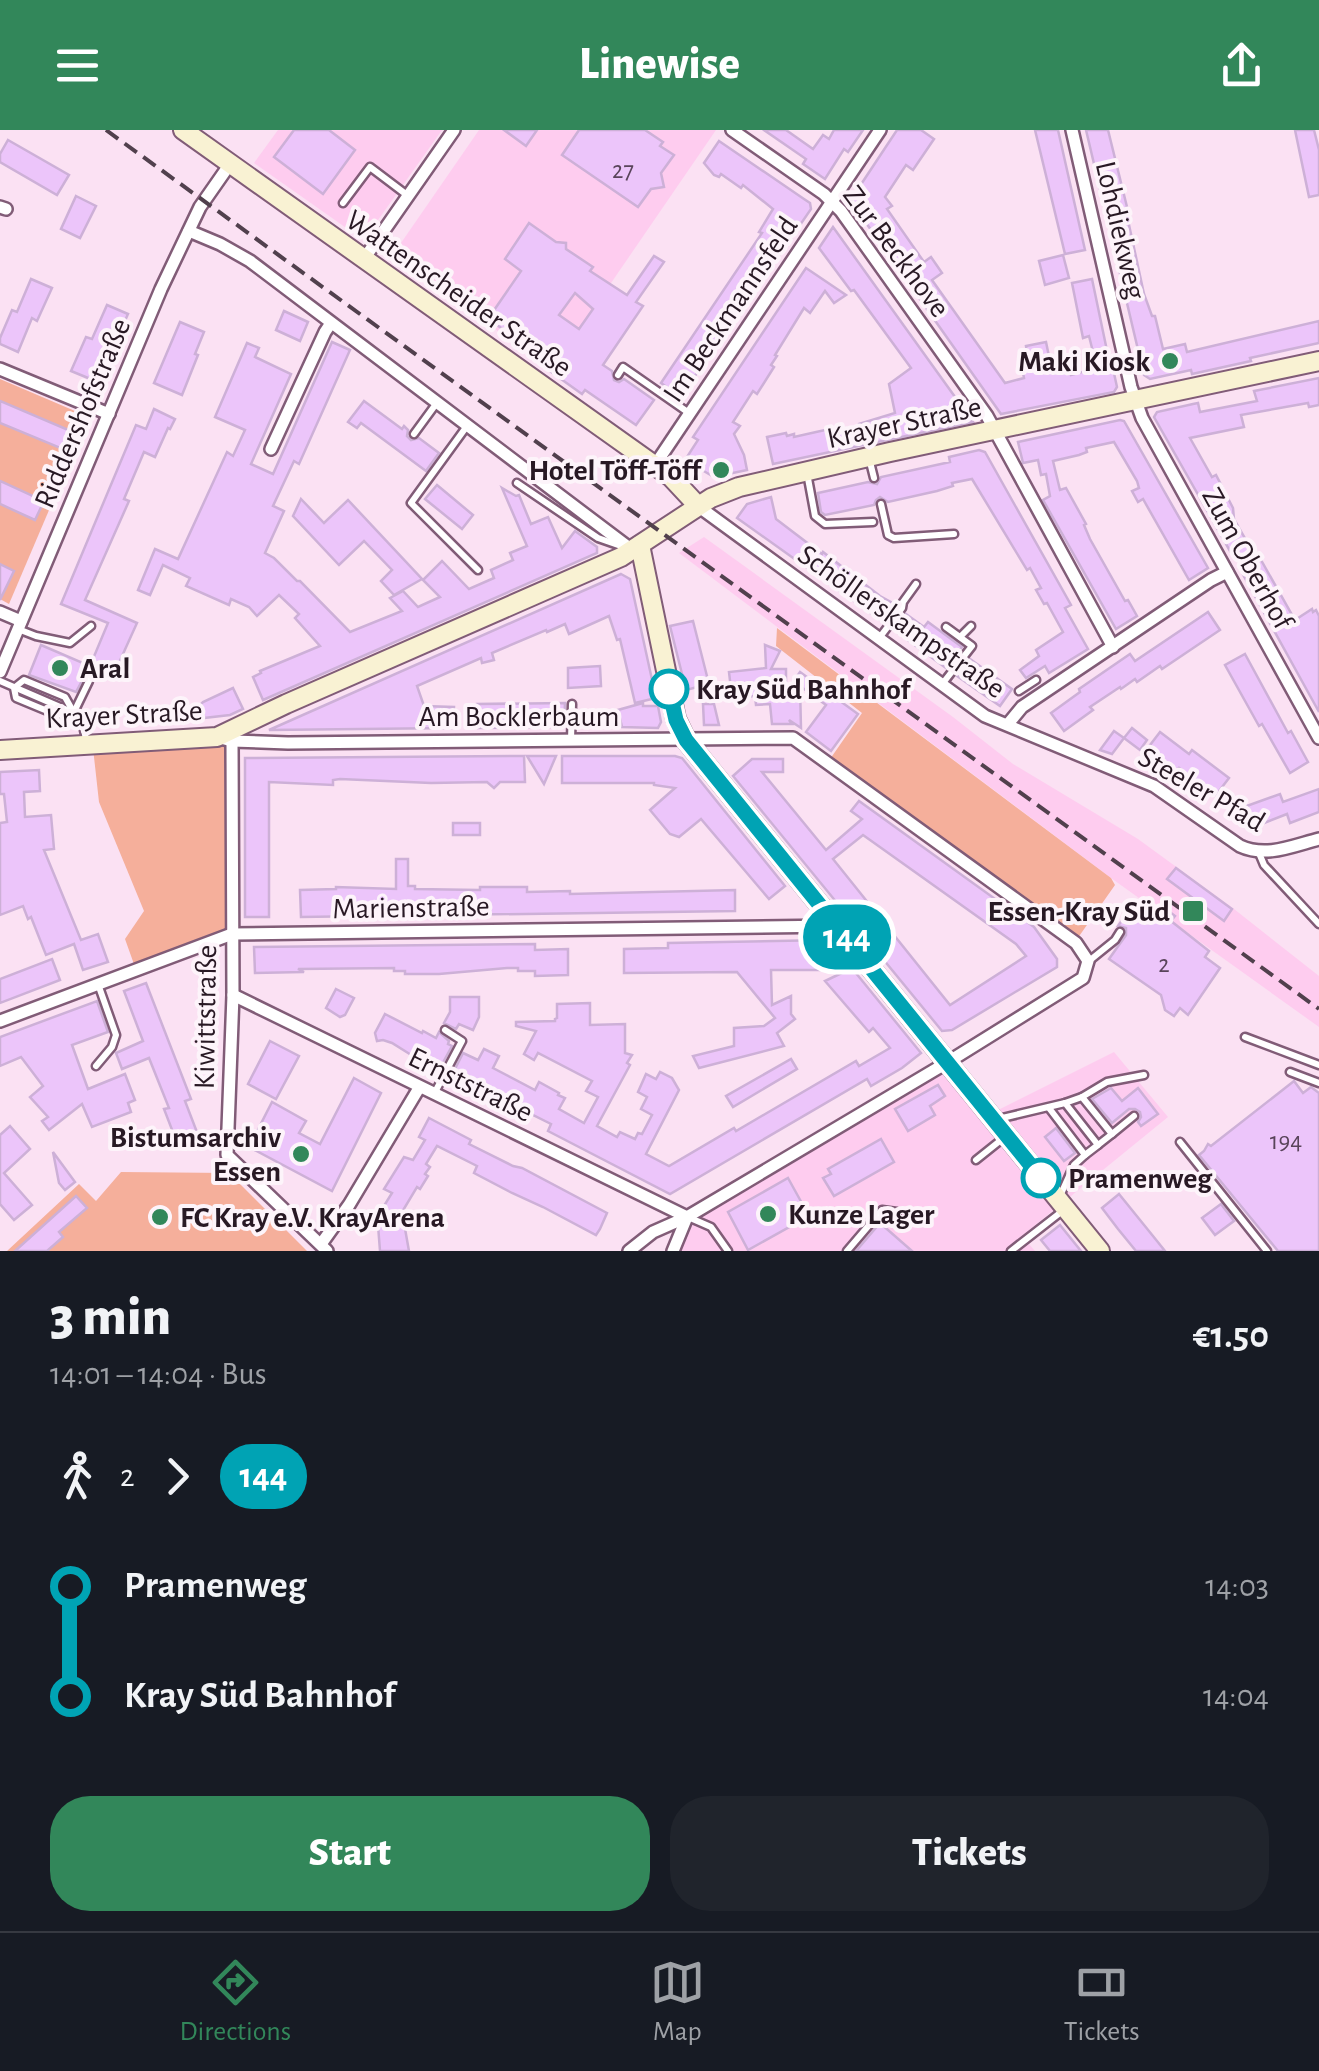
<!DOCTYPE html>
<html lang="en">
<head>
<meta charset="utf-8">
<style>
  body { margin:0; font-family:"Alegreya Sans",sans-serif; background:#20242c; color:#f1f3f6; height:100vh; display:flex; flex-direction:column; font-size:38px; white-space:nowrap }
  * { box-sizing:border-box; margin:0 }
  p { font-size:32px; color:#9ea1a6 }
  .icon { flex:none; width:55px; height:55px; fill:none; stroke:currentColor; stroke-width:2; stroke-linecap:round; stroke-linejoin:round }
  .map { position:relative; height:1121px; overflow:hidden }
  .details { display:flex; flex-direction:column; background:#171b24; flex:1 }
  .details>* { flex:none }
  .badge { padding:0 20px; border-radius:32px; font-size:35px; line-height:65px }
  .map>.badge { position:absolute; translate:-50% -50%; box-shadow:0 0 0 5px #fff }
  .legs { display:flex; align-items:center; gap:15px; height:110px; padding:0 50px; font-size:32px }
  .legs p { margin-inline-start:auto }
  .head { display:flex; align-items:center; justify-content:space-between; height:170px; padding:0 50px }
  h1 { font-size:55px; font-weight:800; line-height:75px }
  .primary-button { display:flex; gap:20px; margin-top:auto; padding:20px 50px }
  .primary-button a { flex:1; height:115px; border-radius:40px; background:#32875a; color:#fff; font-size:40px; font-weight:800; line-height:115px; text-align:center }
  .primary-button a+a { background:#20242c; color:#f1f3f6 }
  ul { padding:0 50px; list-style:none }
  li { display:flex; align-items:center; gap:35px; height:110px; font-size:38px }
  li i { display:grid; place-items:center; width:15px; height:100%; margin:0 12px; background:currentColor }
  li i::after { content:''; width:25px; height:25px; margin:-12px; border:8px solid; border-radius:50%; background:#171b24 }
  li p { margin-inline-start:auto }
  li:first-child i { background:linear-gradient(#0000 50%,currentColor 0) }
  li:last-child i { background:linear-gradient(currentColor 50%,#0000 0) }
  header { display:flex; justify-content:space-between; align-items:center; height:130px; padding:0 50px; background:#32875a; color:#fff; font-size:45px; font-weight:800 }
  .tab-bar { display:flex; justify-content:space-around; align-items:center; height:140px; border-top:2px solid #363941; background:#171b24; font-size:28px; color:#9ea1a6 }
  .tab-bar a { display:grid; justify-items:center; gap:5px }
  .tab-bar .active { color:#32875a }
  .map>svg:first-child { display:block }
</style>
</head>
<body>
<header><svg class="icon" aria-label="menu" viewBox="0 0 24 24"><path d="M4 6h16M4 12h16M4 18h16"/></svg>Linewise<svg class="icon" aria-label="share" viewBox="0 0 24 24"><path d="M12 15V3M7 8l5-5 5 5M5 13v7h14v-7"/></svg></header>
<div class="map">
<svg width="1319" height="1121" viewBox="0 0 1319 1121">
  <rect width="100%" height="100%" fill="#fbe1f3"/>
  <g fill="#feccef">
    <polygon points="278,0 442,0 368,104 362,107 352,102 254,33"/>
    <polygon points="479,0 716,0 550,242 485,191 392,126"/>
    <polygon points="704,407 953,587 1013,634 1138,709 1234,779 1319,846 1319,897 1111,748 679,423"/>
    <polygon points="1114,922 1168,987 1022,1106 1035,1121 675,1121 688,1087 946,934 988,985"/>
  </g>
  <g fill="#f5af9b">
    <polygon points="0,249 82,284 87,291 9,474 0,469"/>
    <polygon points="777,498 1111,748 1115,755 1075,812 828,632 862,583 776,516"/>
    <polygon points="231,612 230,802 135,837 125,809 144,781 99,672 93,618"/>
    <polygon points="121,1042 229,1043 307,1121 7,1121 79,1054 96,1071"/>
  </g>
  <g fill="#ecc5fa" stroke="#cdb0d7" stroke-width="2.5" fill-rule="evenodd">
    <polygon points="294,0 329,0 355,20 323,64 274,27"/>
    <polygon points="504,0 537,0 526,16"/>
    <polygon points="579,0 645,0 663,12 660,16 674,25 661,43 664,57 651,59 638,77 562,25"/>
    <polygon points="764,0 786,0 813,19 823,5 829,9 834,0 863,0 848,22 844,19 825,49 803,34 806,29"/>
    <polygon points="897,0 921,0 934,9 913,40 906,35 885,67 892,76 887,79 924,132 931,127 942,143 932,150 1005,253 1024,248 1020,225 1027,223 1026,216 1046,212 1051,236 1068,233 1071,245 1097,238 1089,206 1083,208 1072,153 1092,149 1110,235 1112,234 1117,257 1114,262 1001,284 852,73 852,68"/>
    <polygon points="1035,0 1058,0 1085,120 1065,124"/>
    <polygon points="1086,0 1108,0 1128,81 1126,81 1144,164 1152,186 1155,186 1163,219 1185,214 1187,222 1319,191 1319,213 1250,228 1251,231 1192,244 1191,240 1150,249 1144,245"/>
    <polygon points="1295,0 1314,0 1319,20 1319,65 1309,67"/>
    <polygon points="8,10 69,45 57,65 0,32 0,24"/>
    <polygon points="719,11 804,69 810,73 811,79 774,133 771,131 681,267 661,253 762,103 759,102 773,79 743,55 741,58 721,44 719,47 714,45 704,33"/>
    <polygon points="76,66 96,76 80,108 61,99"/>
    <path d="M529,93L556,112L566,113V119L593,137L590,141L627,165L654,126L664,132L636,172L643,176L603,235L612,241L614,250L619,252L624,249L654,270L636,295L585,260L582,264L533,229L538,223L488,189L521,141L505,129ZM575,163L593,179L579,199L559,185Z"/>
    <polygon points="833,97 973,292 773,334 767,307 786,303 787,306 794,304 794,307 834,298 835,301 859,296 859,294 895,283 889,254 911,238 854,160 851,161 819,118"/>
    <polygon points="1063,125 1069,148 1045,155 1039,131"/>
    <polygon points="806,138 846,165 834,173 825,161 810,183 804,178 775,225 777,226 771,235 774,237 757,264 753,261 733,292 740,296 734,304 744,325 747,340 714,347 685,330 698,310 693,307"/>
    <polygon points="31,149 52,158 37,191 32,188 18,222 0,214 0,208 12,180 17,182"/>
    <polygon points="107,175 128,184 113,218 107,216 93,250 71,241 86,207 92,209"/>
    <polygon points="284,181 308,192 300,211 276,200"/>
    <polygon points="180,192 204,202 195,224 198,225 182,265 154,253"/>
    <polygon points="332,212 350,220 299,334 294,331 273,376 284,381 265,423 274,428 297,451 300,451 350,502 402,481 390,468 403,461 418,477 440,467 423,450 442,431 469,459 494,448 491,440 513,430 510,423 527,416 502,358 516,366 519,365 531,394 548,387 562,418 575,401 597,417 597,423 263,570 253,547 261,543 260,541 320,516 295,488 299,484 279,465 257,486 249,477 231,469 229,475 186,456 190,448 163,435 150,465 138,460 155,419 178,429 227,322 233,326 245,300 215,287 247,213 259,218 255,227 291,244 251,334 273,344"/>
    <polygon points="1319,248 1319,275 1309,277 1308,273 1241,285 1244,297 1190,308 1212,347 1216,345 1233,378 1234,389 1258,431 1261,430 1295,490 1312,479 1313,482 1316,480 1319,486 1319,582 1241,441 1248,437 1235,417 1230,421 1154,287 1157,282 1193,274 1198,273 1200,282 1257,271 1254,261"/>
    <polygon points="0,271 73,302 65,320 0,293"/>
    <polygon points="364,271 402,299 404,296 408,300 407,306 411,310 419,308 439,323 426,341 361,293 357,298 348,292"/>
    <polygon points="154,279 175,289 170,299 168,298 155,327 144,322 124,369 129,371 85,470 137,493 113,546 90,536 108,493 61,474 136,295 146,299"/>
    <polygon points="1120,290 1124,291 1208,438 1189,450 1143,369 1138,372 1132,361 1139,358 1137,351 1114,312 1086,318 1087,322 1079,325 1053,331 1060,360 1066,358 1086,394 1084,395 1090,409 1125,471 1128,470 1137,486 1116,499 1043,370 1050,366 1046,344 1041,345 1038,330 1023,333 1018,312"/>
    <polygon points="979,320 985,322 1071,475 1065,478 1088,519 1049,543 1045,536 1026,548 1020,540 1039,526 1036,520 1063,502 1047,473 1044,474 1036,460 1041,458 1030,438 1027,440 972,349 952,353 953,356 937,361 888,372 880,367 876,370 874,375 825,385 821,382 818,363 868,352 877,354 881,347 950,332 949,327"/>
    <polygon points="0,351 44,371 35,390 0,374"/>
    <polygon points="437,355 473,385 462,399 425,369"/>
    <polygon points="771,367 776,389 822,424 823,422 880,466 896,475 883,492 737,388 747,374"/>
    <polygon points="301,369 324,393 348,370 422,449 394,465 381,451 392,440 364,411 339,435 293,386"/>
    <polygon points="0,434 14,441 0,470"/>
    <polygon points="621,444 630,449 656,568 635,573 620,509 617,510 609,486 569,504 565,494 547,502 546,500 492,523 494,530 482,533 481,528 417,556 424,576 454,577 453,598 269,600"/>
    <polygon points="1208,482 1220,500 1162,539 1160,536 1137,552 1135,549 1121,559 1120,557 1090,577 1093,580 1064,601 1051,583 1080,562 1079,559 1130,524 1135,531"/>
    <polygon points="906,484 924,497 928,492 962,517 946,538 894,500"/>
    <polygon points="693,491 709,554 686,560 670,496"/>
    <polygon points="41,515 90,536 76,562 29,545"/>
    <polygon points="765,515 780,521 771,539 786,539 786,562 800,542 858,584 831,621 806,602 826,575 800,556 801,598 789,590 792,594 772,594 770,574 756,575 755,566 732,568 729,542 766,538"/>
    <polygon points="1245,524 1288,603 1291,601 1308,632 1290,643 1262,594 1259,596 1225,535"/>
    <polygon points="970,529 1012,559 1000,576 957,546"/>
    <polygon points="600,536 601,556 568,558 568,538"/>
    <polygon points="233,558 243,579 230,585 195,589 197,578 203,572"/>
    <polygon points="565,573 564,597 478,598 477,574"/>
    <polygon points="643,573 643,576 658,576 661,592 658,598 622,597 618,580"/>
    <polygon points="703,574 714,574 719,595 704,595"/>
    <polygon points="1132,598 1147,610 1140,620 1124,608"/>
    <polygon points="1114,601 1124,608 1112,624 1100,620"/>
    <polygon points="1160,602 1189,624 1192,620 1229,648 1216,665 1179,638 1176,641 1147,619"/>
    <polygon points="524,626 525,652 500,652 494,658 487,652 431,653 340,649 333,650 333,655 269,652 269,787 245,787 245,628"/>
    <polygon points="527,626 556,626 544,654"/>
    <polygon points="562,626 675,626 682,628 785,756 769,769 701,689 679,707 670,704 650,680 675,658 654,655 654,653 562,653"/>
    <path d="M752,629H783V642H762L826,720L862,689L851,681L859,671L1034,797L1057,829V837L952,900L942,901L733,646ZM863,705L1016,814L1026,826L950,875L833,729Z"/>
    <polygon points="39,640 40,661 24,662 25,687 51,685 54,719 44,720 81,810 98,804 108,832 83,840 74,814 46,825 31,787 28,789 23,776 0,785 0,693 7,692 4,664 0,664 0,642"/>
    <polygon points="1319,659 1319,682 1290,693 1287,684 1249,699 1241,678 1280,664 1283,672"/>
    <rect x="453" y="693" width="27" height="12"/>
    <polygon points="396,729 408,729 408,756 415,756 415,759 480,760 480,757 527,757 527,762 570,761 570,764 735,760 735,781 301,787 300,760 336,759 336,757 396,759"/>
    <polygon points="1176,738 1232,779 1224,791 1167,749"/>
    <polygon points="1132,776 1153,791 1163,777 1175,786 1171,791 1209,821 1205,827 1220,838 1188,885 1180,878 1174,886 1165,880 1161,865 1109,829 1126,805 1126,798 1118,796"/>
    <polygon points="829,810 921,923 902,938 871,956 867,949 670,1064 548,1001 551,994 495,966 494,968 452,945 463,923 478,930 484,919 499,926 493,938 535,960 539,952 559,963 558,965 565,968 559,979 584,993 598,967 586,961 592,951 538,923 534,930 524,924 536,901 516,896 516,892 555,891 555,889 557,888 557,874 590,873 590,895 625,894 625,923 632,925 627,933 630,935 597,996 617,1007 620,1002 635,1009 638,1003 642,1004 652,985 641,979 647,967 638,962 646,944 656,949 660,942 672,948 679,960 646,1024 669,1036 734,998 736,1001 856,931 859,936 890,918 873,898 869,902 825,851 848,840 771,840 772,875 791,866 791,884 795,889 777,903 784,916 699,938 693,926 734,916 734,898 764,896 775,888 737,842 624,843 624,819 668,818 668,813"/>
    <polygon points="535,814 535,820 568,819 568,845 535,846 535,841 518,841 518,838 507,838 439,844 405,844 405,841 394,841 394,838 298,839 304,842 255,843 254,817"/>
    <polygon points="52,829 60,850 0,873 0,849"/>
    <polygon points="146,853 191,969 185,971 200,1010 179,1018 164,979 169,978 149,928 122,939 116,923 143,911 124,861"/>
    <polygon points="336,859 354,868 345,885 340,887 326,878"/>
    <polygon points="450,867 479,867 479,887 473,900 459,894 456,899 444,893 450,882"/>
    <polygon points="97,871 108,902 72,915 88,959 125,944 135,970 128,973 131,982 92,997 82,974 49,1000 42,991 48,987 30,967 43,956 21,927 0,936 0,907"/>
    <polygon points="385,884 422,903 423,901 436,908 439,902 449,911 448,914 452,916 440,938 416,928 392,913 383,910 377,911 375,903"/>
    <polygon points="270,911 299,926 276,969 248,954"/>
    <polygon points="791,929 797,939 733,977 726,966"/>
    <polygon points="354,948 381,963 332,1061 249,1017 272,972 306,991 299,1003 320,1014"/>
    <polygon points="1294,951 1303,963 1311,957 1319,963 1319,1121 1278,1121 1199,1025 1204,1021 1208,1014 1211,1016"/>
    <polygon points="938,955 945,966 930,976 935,985 908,1001 895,979"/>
    <polygon points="1111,958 1122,971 1138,958 1158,984 1141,996 1138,992 1141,987 1140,982 1135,979 1129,979 1112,993 1092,969"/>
    <polygon points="429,988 471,1010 469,1014 513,1036 522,1038 607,1083 600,1099 596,1105 543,1077 512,1063 474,1043 477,1036 437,1016 426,1034 430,1037 425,1044 428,1046 420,1059 417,1057 402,1082 409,1121 380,1121 378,1095 401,1091 382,1079 392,1063 384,1059 404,1027 413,1030 425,1010 419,1007"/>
    <polygon points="10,996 30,1019 4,1043 32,1075 14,1090 0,1074 0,1005"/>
    <polygon points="1056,998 1075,1023 1064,1031 1045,1007"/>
    <polygon points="881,1009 894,1032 834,1066 823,1048 831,1044 828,1039"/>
    <polygon points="53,1022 75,1052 65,1060 59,1053"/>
    <polygon points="788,1048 809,1086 748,1120 728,1082"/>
    <polygon points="1119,1064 1157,1111 1165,1121 1136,1121 1118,1099 1102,1078"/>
    <polygon points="76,1066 87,1078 59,1102 63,1107 47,1121 15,1121"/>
    <polygon points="1221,1074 1234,1091 1215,1105 1202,1088"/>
    <polygon points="880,1093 912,1121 856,1121"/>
    <polygon points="1060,1095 1081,1121 1050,1121 1041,1110"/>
  </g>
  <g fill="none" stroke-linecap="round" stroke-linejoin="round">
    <defs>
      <g id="lane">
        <polyline points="343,73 370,37 407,65"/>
        <polyline points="618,245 623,237 689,283"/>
        <polyline points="467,296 411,373 478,440"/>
        <polyline points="414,304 436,274"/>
        <polyline points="869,328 874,348"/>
        <polyline points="807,343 815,386 825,394 873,392"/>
        <polyline points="517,353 598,408 621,416"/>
        <polyline points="881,374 888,405 894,408 954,404"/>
        <polyline points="18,499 36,506 70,513 91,496"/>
        <polyline points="880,507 902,478 903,472 916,454"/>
        <polyline points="960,507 971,496"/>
        <polygon points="24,550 65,567 74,583 57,585 16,568 14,558"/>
        <polyline points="0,551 74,583 83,596 87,613"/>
        <polyline points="943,553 972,516 946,497"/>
        <polyline points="1019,561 1036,550"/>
        <polyline points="74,582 89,551"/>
        <polyline points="571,610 572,574"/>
        <polyline points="1259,723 1264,735 1319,794"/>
        <polyline points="1089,831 1115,810 1120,802"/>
        <polyline points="1245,907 1319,935"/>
        <polyline points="96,936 112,917 116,905 98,854"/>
        <polyline points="1290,942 1319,953"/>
        <polyline points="434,964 462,911 445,900"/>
        <polyline points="1082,967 1107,952 1144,945"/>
        <polyline points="1065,973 1082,967 1112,1004 1098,1015"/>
        <polyline points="1049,978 1085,1025 1074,1035 1060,1066"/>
        <polyline points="998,989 1065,973 1098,1015 1085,1025"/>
        <polyline points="1112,1004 1134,986"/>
        <polyline points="1180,1012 1267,1121"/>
        <polyline points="976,1030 1006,1006"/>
        <polyline points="688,1087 711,1097 728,1121"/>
        <polyline points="847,1121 882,1080 897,1082"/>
        <polyline points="1011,1121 1065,1079"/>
      </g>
      <g id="street">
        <polyline points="732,0 824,64 841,81 987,286 1113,517"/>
        <polyline points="1072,0 1131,257 1142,288 1319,608"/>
        <polyline points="0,77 6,79"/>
        <polyline points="189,101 220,114 250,131 632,420"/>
        <polyline points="364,129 454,0"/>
        <polyline points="0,239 109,284"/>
        <polyline points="271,319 325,202 331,193"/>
        <polyline points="655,335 880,0"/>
        <path d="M698,376L985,586L1154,656L1240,716C1266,728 1292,716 1319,709"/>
        <polyline points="0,482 21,491"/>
        <polyline points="0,542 161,159 200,77 230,34"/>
        <polyline points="1008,594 1022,577 1211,450 1227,442"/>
        <polyline points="217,607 232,611 288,613 793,608 1076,813 1088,831 1083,848 948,932 687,1087 653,1102 629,1121"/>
        <polyline points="232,611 233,865 227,1025 327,1121"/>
        <polyline points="233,865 687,1087"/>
        <polyline points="0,891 232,804 838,796"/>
        <polyline points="321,1114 349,1075 419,958"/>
        <polyline points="673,1121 687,1087"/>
      </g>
      <g id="secondary">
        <polyline points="183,0 671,347 698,376"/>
        <polyline points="640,415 676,589 686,610 1100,1121"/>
        <polyline points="0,620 217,607 286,574 621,427 711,368 739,357 890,322 1319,231"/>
      </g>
    </defs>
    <use href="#lane" stroke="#815c77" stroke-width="11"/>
    <use href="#street" stroke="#815c77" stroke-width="16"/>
    <use href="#secondary" stroke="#815c77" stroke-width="22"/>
    <use href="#lane" stroke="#fff" stroke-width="6"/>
    <use href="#street" stroke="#fff" stroke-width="11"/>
    <use href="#secondary" stroke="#f9f2d3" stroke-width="18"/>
    <polyline stroke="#51404d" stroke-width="4" stroke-dasharray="15 8" stroke-linecap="butt" points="106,0 1319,879"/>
  </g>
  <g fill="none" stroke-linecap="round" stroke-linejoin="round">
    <defs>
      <polyline id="line-1" points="669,559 676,590 686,610 1041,1048"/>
    </defs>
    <use href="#line-1" stroke="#fff" stroke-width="22"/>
    <use href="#line-1" stroke="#00a3b4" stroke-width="15"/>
  </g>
  <g fill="#32875a" stroke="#fdf4fa" stroke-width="4">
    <circle cx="1170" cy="231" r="10"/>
    <circle cx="721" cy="340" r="10"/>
    <circle cx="60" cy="538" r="10"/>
    <rect x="1181" y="769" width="24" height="24" rx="5"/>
    <circle cx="301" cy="1024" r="10"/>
    <circle cx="768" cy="1084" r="10"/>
    <circle cx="160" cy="1087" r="10"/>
  </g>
  <g fill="#fff" stroke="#00a3b4" stroke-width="5">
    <circle cx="669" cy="559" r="18"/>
    <circle cx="1041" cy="1048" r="18"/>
  </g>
  <g text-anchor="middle" stroke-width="8" stroke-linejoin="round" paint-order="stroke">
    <g font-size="25" fill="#59445a">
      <text x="623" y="48">27</text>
      <text x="1164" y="842">2</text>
      <text x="1286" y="1019">194</text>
    </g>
    <g font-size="30" fill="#281924" stroke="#fdf4fa">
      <text transform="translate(1121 100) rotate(77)" y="10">Lohdiekweg</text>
      <text transform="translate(897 121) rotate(53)" y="10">Zur Beckhove</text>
      <text transform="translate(459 163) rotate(35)" y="10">Wattenscheider Straße</text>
      <text transform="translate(730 179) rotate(-56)" y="10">Im Beckmannsfeld</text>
      <text transform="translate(82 283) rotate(-67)" y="10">Riddershofstraße</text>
      <text transform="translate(904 292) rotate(-12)" y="10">Krayer Straße</text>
      <text transform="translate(1248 428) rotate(61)" y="10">Zum Oberhof</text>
      <text transform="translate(902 491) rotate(35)" y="10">Schöllerskampstraße</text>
      <text transform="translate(124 584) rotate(-3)" y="10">Krayer Straße</text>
      <text x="519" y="596">Am Bocklerbaum</text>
      <text transform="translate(1202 659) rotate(30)" y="10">Steeler Pfad</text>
      <text transform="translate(411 777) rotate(-1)" y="10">Marienstraße</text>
      <text transform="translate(205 887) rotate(-89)" y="10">Kiwittstraße</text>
      <text transform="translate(471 954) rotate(26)" y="10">Ernststraße</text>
    </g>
    <g font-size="30" font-weight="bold" fill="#281924" stroke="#fdf4fa" text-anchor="end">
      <text x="1150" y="241">Maki Kiosk</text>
      <text x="701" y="350">Hotel Töff-Töff</text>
      <text x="80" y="548" text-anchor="start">Aral</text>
      <text x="1170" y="791">Essen-Kray Süd</text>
      <text x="281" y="1017">Bistumsarchiv<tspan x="281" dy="34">Essen</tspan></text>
      <text x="788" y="1094" text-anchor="start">Kunze Lager</text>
      <text x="180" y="1097" text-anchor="start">FC Kray e.V. KrayArena</text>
    </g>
    <g font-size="30" font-weight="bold" fill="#281924" stroke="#fdf4fa" text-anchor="start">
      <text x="696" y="569">Kray Süd Bahnhof</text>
      <text x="1068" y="1058">Pramenweg</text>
    </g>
  </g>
</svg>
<b class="badge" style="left:847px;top:807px;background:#00a3b4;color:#fff">144</b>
</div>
<section class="details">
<div class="head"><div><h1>3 min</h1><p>14:01 – 14:04 · Bus</p></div><b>€1.50</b></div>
<div class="legs"><svg class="icon" aria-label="walk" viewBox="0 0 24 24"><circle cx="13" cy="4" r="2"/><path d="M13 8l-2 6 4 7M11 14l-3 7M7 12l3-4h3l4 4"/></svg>2<svg class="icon" aria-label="forward" viewBox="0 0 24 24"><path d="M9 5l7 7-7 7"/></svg><b class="badge" style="background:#00a3b4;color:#fff">144</b></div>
<ul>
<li><i style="color:#00a3b4"></i><b>Pramenweg</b><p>14:03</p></li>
<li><i style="color:#00a3b4"></i><b>Kray Süd Bahnhof</b><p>14:04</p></li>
</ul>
<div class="primary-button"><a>Start</a><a>Tickets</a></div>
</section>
<nav class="tab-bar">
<a class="active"><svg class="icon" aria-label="directions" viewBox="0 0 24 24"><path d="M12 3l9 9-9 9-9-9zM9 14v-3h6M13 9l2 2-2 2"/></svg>Directions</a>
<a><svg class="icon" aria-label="map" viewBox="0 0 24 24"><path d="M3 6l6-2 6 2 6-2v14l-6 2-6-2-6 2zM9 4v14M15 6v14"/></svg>Map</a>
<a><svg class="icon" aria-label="tickets" viewBox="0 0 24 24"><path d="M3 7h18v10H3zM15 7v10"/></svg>Tickets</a>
</nav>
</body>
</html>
